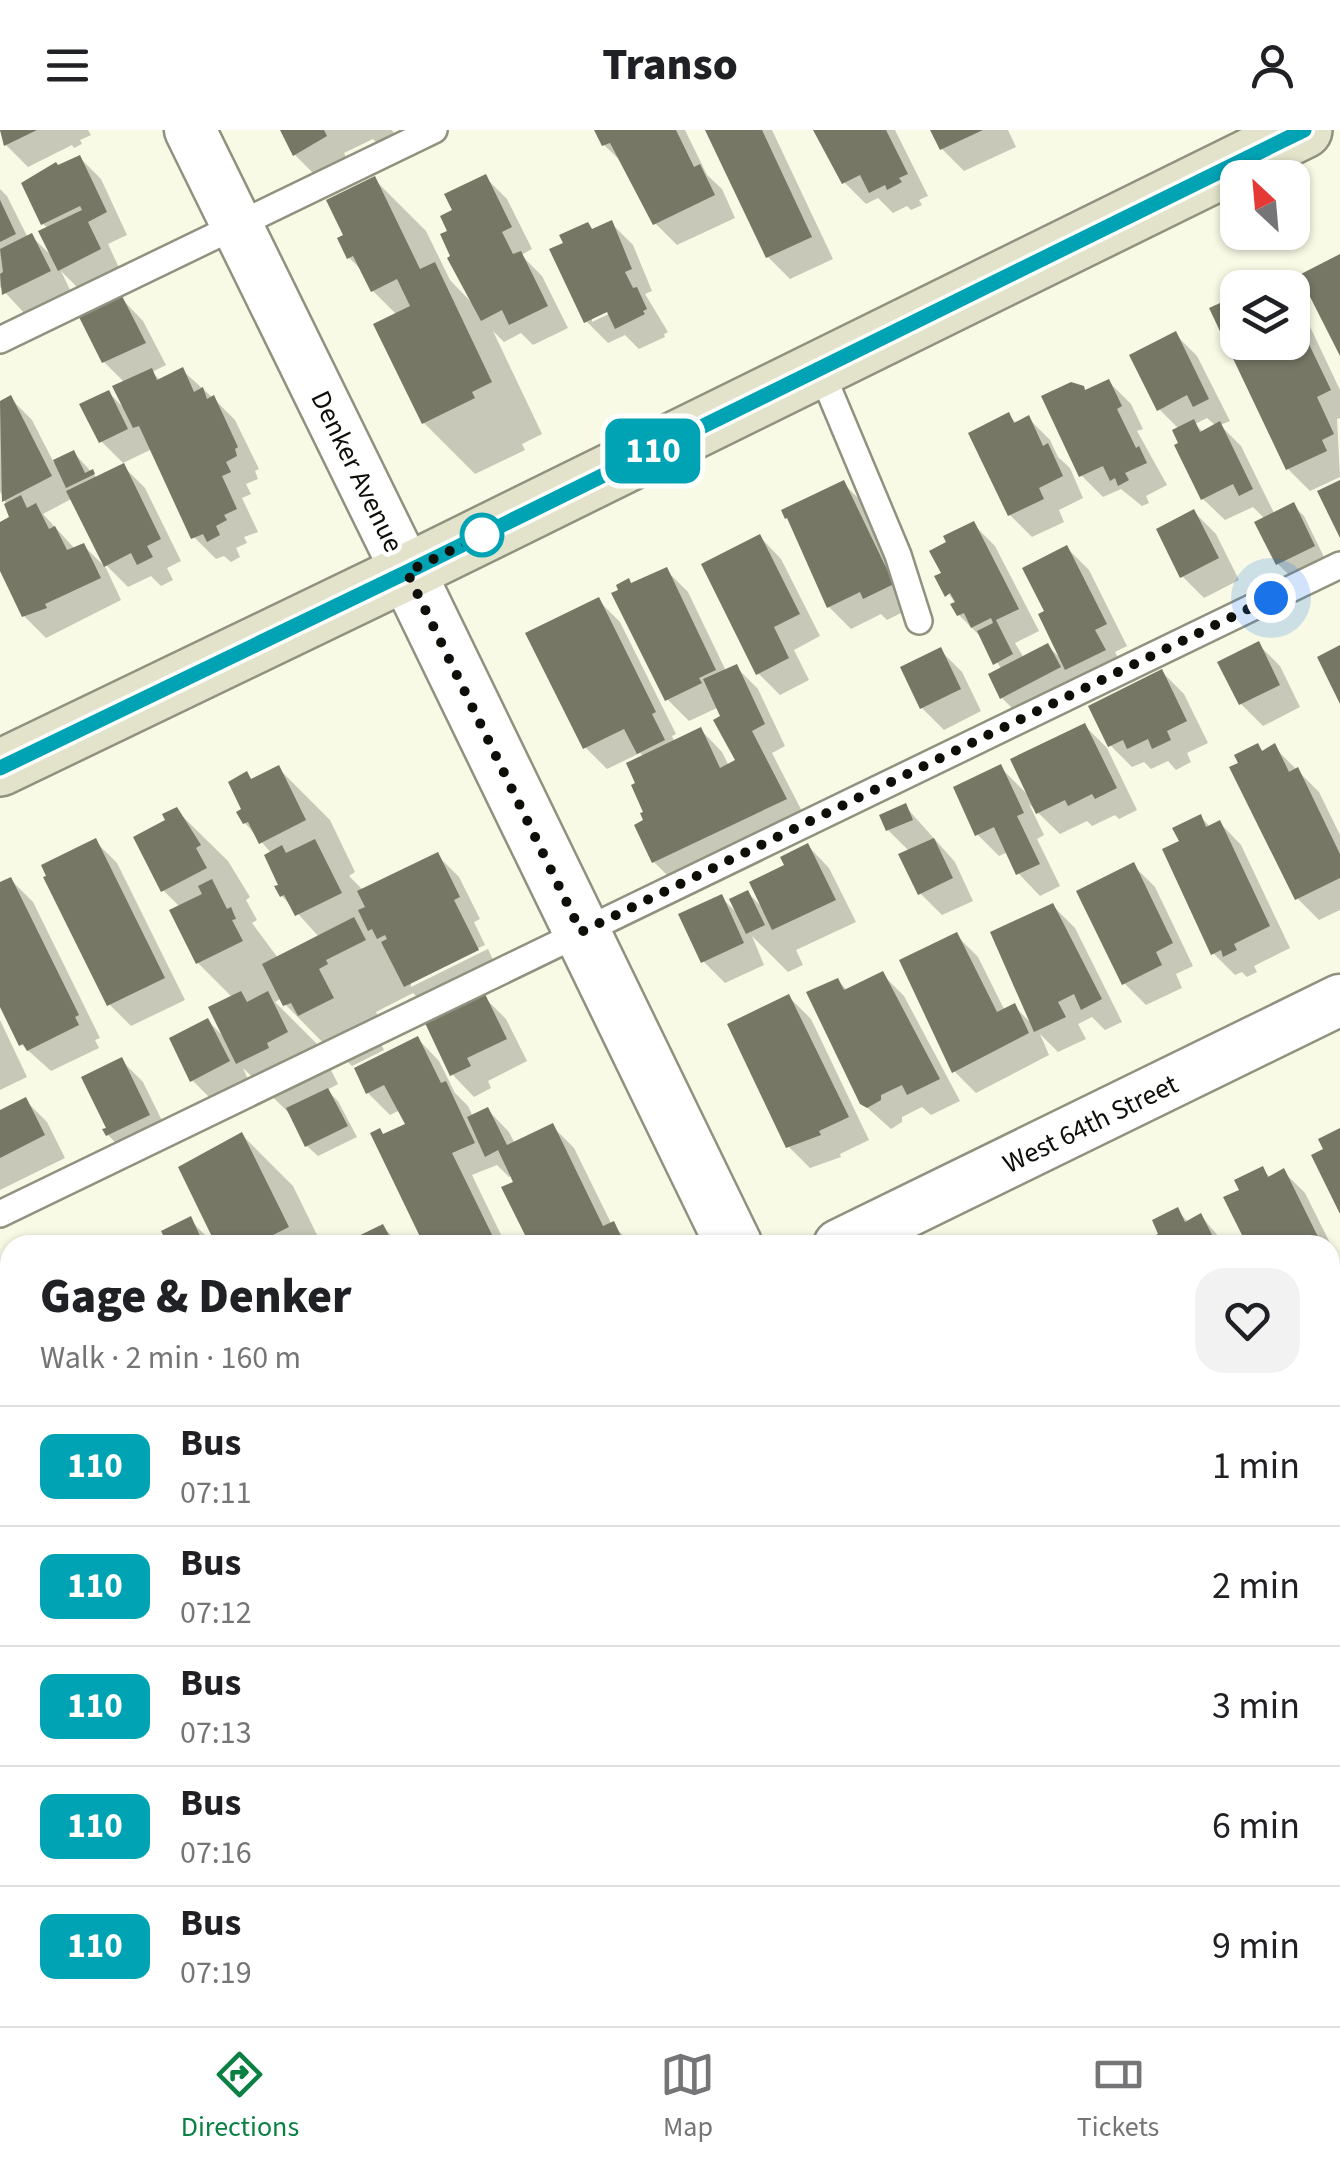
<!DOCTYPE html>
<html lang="en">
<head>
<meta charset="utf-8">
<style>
  body { margin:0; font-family:"Source Sans 3",sans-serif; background:#f2f2f2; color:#202124; height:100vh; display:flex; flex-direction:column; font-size:38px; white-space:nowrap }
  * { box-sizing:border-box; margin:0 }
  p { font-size:32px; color:#757577 }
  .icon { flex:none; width:55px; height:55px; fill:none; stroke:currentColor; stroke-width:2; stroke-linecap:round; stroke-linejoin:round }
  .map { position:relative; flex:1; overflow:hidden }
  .sheet { position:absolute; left:0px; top:1105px; width:1340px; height:792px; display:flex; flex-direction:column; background:#fff; border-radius:30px 30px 0 0; box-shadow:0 2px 8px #0004 }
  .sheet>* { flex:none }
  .badge { padding:0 20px; border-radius:15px; font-size:35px; line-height:65px }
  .needle { width:65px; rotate:334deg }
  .controls { position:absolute; left:1220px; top:30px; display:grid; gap:20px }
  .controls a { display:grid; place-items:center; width:90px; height:90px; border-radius:20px; background:#fff; box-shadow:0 2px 8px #0004; font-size:50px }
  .you { position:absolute; width:50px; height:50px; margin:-25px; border:8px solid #fff; border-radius:50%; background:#1a73e8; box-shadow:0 0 0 15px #1a73e833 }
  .map>.badge { position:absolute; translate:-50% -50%; box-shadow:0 0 0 5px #fff }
  .round { display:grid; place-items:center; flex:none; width:105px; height:105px; border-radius:30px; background:#f2f2f2 }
  .headline { display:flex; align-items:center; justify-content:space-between; height:170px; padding:0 40px }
  h1 { font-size:48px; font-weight:800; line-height:75px }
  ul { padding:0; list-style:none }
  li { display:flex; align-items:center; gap:30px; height:120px; padding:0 40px; border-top:2px solid #e0e0e0 }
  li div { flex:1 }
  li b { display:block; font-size:38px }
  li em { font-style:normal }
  li .badge { min-width:110px; font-weight:700; text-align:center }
  header { display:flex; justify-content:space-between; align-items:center; height:130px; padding:0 40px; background:#fff; font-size:45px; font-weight:800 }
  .tabs { display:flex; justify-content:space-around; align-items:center; height:140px; border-top:2px solid #e0e0e0; background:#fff; font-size:28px; color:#757577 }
  .tabs a { display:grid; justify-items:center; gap:5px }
  .tabs .active { color:#0b8043 }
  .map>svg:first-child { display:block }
</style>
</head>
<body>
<header><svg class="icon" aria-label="menu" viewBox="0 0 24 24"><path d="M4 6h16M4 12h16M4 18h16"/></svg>Transo<svg class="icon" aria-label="person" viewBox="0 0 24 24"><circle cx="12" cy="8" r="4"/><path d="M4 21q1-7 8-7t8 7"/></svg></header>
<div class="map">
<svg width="1340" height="1896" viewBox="0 0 1340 1896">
  <rect width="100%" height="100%" fill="#f9fae5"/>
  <g fill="#0003" fill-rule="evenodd">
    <polygon points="0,0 88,0 91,5 80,10 82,14 74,18 72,15 28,37 6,15"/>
    <polygon points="283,0 392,0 399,13 384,20 373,9 344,23 347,29 317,47 295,25"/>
    <polygon points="597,0 685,0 707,45 722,59 735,88 677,115 655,93 625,35 604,15"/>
    <polygon points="708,0 772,0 833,129 790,149 768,127"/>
    <polygon points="816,0 895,0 928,66 919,70 922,75 911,80 907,76 893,83 878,68 866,74 844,52"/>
    <polygon points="933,0 1008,0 1016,17 964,41 942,19"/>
    <polygon points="79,27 101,49 127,105 108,114 121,142 82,162 61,141 72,164 26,185 0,157 0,59 7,66 28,108 31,106 53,127 49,99 43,94"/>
    <polygon points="485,47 507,69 532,119 521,125 542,146 568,198 533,215 521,203 504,212 493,201 542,304 522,314 525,320 475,344 424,293 397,185 373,161 364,142 349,128 346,106 374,49 426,101 450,150 472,173 450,102 455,81"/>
    <path d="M611,93L633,115L652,161L645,164L668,202L664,204L665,207L639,219L625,205L608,213L586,191L566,114L588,95L594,101ZM617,174L619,179L592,192V186Z"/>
    <polygon points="122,169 143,191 166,235 152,242 161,251 182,240 213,268 235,290 259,339 255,341 258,349 246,354 251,364 242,368 258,402 244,407 247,413 236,418 240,427 231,432 224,426 216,429 194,407 152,319 123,333 101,311 109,263 126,280 125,253 104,232"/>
    <polygon points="1292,172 1304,184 1340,260 1340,288 1337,289 1340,347 1310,361 1288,339 1238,212 1292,212"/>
    <path d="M1175,204L1197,226L1230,291L1220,295L1241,316L1275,385L1293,375L1304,386L1324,427L1289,445L1278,434L1258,393L1265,389L1253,377L1225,390L1203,369L1179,299L1159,279ZM1207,288L1216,296L1204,303L1195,294Z"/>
    <polygon points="1109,252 1131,274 1143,299 1137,301 1167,355 1146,366 1149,373 1142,376 1121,359 1103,367 1081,345"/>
    <polygon points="10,268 32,290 54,333 74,323 97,348 123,336 145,358 181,431 167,438 173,450 161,456 151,446 128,457 106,435 73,368 43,384 75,419 84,416 106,438 121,470 46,508 24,486 3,441 0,442 0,395 13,389 0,361 0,274"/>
    <polygon points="1009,285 1017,294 1028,288 1050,310 1058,327 1070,338 1083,368 1059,380 1064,392 1032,407 1010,385"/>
    <polygon points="843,353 865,375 915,476 887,490 881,484 851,499 829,477"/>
    <polygon points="1194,382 1216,404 1239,450 1204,468 1182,446"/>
    <polygon points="973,394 995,416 1039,501 1015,513 1024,528 1048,516 1062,530 1048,482 1067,418 1089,440 1127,516 1115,522 1126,542 1089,560 1076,548 1081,560 1024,590 1002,568 1002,540 981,507 959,485 956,474 937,447 944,444"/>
    <polygon points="760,407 781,429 820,506 794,520 809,550 780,565 758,543"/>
    <polygon points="666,440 688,462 726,541 736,537 758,559 785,616 772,623 807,691 676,754 654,732 646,692 644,627 640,623 607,639 585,617 598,470 620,492 676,604 672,606 675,613 701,600 722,622 729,636 738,631 719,577 689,591 667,569 633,455"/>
    <polygon points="1258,514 1280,536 1300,577 1263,596 1241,574"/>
    <polygon points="940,520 962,542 981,581 944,600 922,578"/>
    <polygon points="1162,542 1184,564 1208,613 1187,623 1191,632 1176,640 1168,631 1151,639 1144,632 1132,637 1110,615"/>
    <polygon points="1085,596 1107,618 1137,680 1119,689 1115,685 1092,696 1087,691 1060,704 1029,674 1044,705 1037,709 1060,756 1040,766 1019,744 1008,722 999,726 977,704 1000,637 1029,666"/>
    <polygon points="1257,616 1264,623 1274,617 1319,662 1340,705 1340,780 1319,790 1297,768"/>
    <polygon points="278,638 330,690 355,742 349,746 364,761 437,725 459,747 480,789 474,792 485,815 411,851 411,857 488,819 499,843 428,878 413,863 376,882 378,886 369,891 384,920 352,936 341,925 337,927 280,869 275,872 319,916 338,954 327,960 338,971 357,1007 318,1026 307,1016 290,984 243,938 250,954 214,972 192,950 208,891 225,908 233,868 198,833 180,777 163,760 168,691 176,680 228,731 250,767 246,770 257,790 252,793 278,828 319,807 282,766 272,724 245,693 247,645 253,650"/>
    <polygon points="905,676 955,732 973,771 942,785 920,763 910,722 888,700"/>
    <polygon points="1201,687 1211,698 1220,693 1241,715 1290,818 1254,836 1257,842 1247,847 1242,842 1235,845 1213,823 1182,712"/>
    <polygon points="95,711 117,733 185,870 131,896 109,874"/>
    <polygon points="808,716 829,738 856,792 796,820 803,835 788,842 752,806 764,835 725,853 703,831 721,767 738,784 748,763 764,779 788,736"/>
    <polygon points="1133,735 1155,757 1193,836 1176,844 1182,858 1146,875 1124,853"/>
    <polygon points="11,750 33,772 100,908 95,910 99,918 51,941 21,914 0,872 0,756"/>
    <polygon points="1053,776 1075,798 1122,892 1105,900 1092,887 1078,894 1086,909 1058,922 1040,904 1049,925 976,963 954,941 956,805 978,827 1005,881 1014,876 1033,895"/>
    <polygon points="882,844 904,866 960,971 931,985 922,977 902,987 902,992 891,999 862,973 838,851 848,861"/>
    <polygon points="484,867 506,889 527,931 488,951 491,958 474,967 453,945"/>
    <polygon points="789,867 811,889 869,1010 840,1024 841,1027 810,1038 788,1016"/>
    <polygon points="0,890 27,947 0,960"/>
    <polygon points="418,909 439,931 455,963 468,976 473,987 488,980 509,1002 515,1014 552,996 574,1018 612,1095 634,1115 532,1115 516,1053 513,1045 509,1047 497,1035 472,1045 506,1115 426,1115 385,1006 408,995 400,980 390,985 368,963"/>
    <polygon points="121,930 143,952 170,1007 130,1027 108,1005"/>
    <polygon points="25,970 47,992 65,1028 0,1060 0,983"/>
    <polygon points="242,1005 293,1056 322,1115 218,1115"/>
    <polygon points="1262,1039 1271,1048 1283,1041 1305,1063 1340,1133 1340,1146 1330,1151 1330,1115 1249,1115 1242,1061"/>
    <polygon points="1177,1080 1189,1093 1201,1086 1226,1115 1146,1115 1162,1105"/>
    <polygon points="190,1090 215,1115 171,1115"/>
    <polygon points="383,1097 401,1115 345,1115"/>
    <polygon points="1340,1185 1340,1250 1330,1236 1330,1190"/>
    <polygon points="6,1209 10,1213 10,1290 0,1295 0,1212"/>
    <polygon points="1340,1295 1340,1504 1330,1484 1330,1403 1333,1401 1330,1398 1330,1297"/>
    <polygon points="0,1375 10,1395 10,1454 0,1459"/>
    <polygon points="1330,1541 1340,1561 1340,1573 1330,1578"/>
    <polygon points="1331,1784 1340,1793 1340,1896 1207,1896 1202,1888 1330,1888"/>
    <polygon points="0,1866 6,1873 10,1871 10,1888 80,1888 84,1896 0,1896"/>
    <polygon points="85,1888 157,1888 139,1896 93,1896"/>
    <polygon points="203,1888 271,1888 275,1896 208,1896"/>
    <polygon points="377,1888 459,1888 463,1896 381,1896"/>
    <polygon points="485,1888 562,1888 570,1896 489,1896"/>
    <polygon points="595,1888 669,1888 673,1896 599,1896"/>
  </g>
  <g fill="#767765">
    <polygon points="0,0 37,0 4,16"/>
    <polygon points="280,0 324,0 327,6 293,26"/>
    <polygon points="594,0 676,0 694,37 700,34 715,65 653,95 610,13 602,16"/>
    <polygon points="705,0 762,0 812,107 766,128"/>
    <polygon points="813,0 886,0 908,44 899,48 902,52 887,60 885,55 869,63 860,45 842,54"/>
    <polygon points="930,0 983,0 940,20"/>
    <polygon points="80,25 107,82 88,92 101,119 58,141 38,101 82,80 80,76 41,95 21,53 56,32 58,35"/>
    <polygon points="486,44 512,97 502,102 513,124 521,121 548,176 509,195 502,180 481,191 447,128 450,126 440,104 447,101 440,86 452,80 444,64"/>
    <polygon points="375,46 420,139 435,132 492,252 472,262 475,268 422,294 373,194 410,176 397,149 371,162 353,126 347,129 337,108 343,105 326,70"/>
    <polygon points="0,70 16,104 0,112"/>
    <polygon points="612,90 632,139 625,142 633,158 637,157 647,179 643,181 645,184 615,199 607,182 584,193 549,119 563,113 559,105 588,92 592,99"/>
    <polygon points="32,103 51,141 2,165 0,144 3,142 0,119"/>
    <polygon points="1340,124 1340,226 1299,145"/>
    <polygon points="1238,165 1238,212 1292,212 1292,179 1331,260 1317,267 1334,304 1322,310 1327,321 1286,340 1209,178"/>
    <polygon points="122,166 146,213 102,233 79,187"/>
    <polygon points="1176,201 1209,269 1193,277 1187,265 1157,281 1129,225"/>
    <polygon points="183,237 194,262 203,257 207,269 214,265 238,317 235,319 237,326 226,332 231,342 222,346 237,379 224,385 227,390 216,396 220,405 207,412 203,404 191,409 139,296 133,298 112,256 152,238 157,250"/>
    <polygon points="1109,249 1122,276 1117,279 1136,318 1139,316 1147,333 1125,343 1129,350 1118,356 1115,348 1110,351 1103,336 1079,347 1041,266 1071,252 1084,256 1085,260"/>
    <polygon points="109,260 128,299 99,313 79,274"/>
    <polygon points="11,265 52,346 2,372 0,271"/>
    <polygon points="1009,282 1014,293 1029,285 1043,316 1048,313 1063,346 1039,358 1044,369 1008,386 968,303"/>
    <polygon points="1194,289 1200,302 1220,291 1253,359 1239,366 1233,354 1201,370 1174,315 1178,313 1172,300"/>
    <polygon points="74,320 85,343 93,339 95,344 66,358 53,330"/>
    <polygon points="124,333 161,409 147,416 153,427 137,435 131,423 104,437 66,361"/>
    <polygon points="844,350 894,454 863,469 860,462 827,478 787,388 785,389 781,380"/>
    <polygon points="1340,350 1340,408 1317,361"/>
    <polygon points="21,365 27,378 36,373 49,399 55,396 67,420 84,413 101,448 45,474 47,478 22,487 0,441 0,392 9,387 4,374"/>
    <polygon points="1294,372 1315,416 1276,435 1254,392"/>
    <polygon points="1194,379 1219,428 1180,448 1156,399"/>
    <polygon points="974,391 1019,479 996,490 1013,524 993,535 977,501 993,493 991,488 971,498 964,483 957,486 950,474 955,472 950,463 945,467 934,446 941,443 929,421 946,412 943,406"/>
    <polygon points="760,404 800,484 774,497 789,528 756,545 701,434"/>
    <polygon points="1067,415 1107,494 1095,500 1106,520 1065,540 1038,484 1044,481 1022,438"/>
    <polygon points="667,437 716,540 699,548 702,553 665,571 611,463 618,460 616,455 629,448 631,453"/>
    <polygon points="599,467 656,582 652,584 665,610 637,624 624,599 583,619 525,503"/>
    <polygon points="1259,511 1280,555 1239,575 1217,532"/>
    <polygon points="1048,513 1061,537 1000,569 988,544"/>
    <polygon points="1340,515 1340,574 1317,527"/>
    <polygon points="941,517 961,559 920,579 900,537"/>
    <polygon points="737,534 765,594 752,601 787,669 652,733 634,695 643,690 640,683 643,682 631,655 635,653 626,633 701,597 720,638 735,630 713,590 720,586 703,549"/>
    <polygon points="1162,539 1187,591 1167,601 1171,610 1152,619 1148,609 1127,619 1123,610 1108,617 1088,576"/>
    <polygon points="1085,593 1117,658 1095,669 1092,664 1068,676 1065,670 1036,684 1010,629"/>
    <polygon points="1258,613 1262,621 1275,613 1289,642 1298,637 1340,724 1340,748 1295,770 1229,637 1238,633 1234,625"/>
    <polygon points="1001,634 1024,683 1017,686 1040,734 1016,745 994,697 975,706 953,657"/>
    <polygon points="279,635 306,690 259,714 248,692 243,694 236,682 241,679 228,652 247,641 251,649"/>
    <polygon points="906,673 913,690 886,701 879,685"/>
    <polygon points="177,677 201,715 196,718 207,738 161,762 133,707 165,690 162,684"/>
    <polygon points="1201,684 1206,697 1220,690 1270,796 1234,814 1237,820 1223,827 1221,820 1211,825 1162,719 1179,711 1172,698"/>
    <polygon points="96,708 165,848 107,876 43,747 46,746 41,735"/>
    <polygon points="934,708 953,748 918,765 898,724"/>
    <polygon points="315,709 342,763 295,786 284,765 280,767 274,756 278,755 264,725 282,715 286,723"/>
    <polygon points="808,713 836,770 772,800 749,752 784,735 780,727"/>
    <polygon points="438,722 460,767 454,770 479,820 404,857 381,812 387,809 385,805 377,809 372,799 368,801 358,780 365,777 357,761"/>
    <polygon points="1134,732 1173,813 1156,822 1162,835 1122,855 1076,761"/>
    <polygon points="11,747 79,885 75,887 79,895 27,921 23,914 19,916 0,877 0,752"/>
    <polygon points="212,749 227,779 231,777 236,789 232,790 243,811 196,834 169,780 202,764 198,756"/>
    <polygon points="748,760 765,795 746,804 729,769"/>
    <polygon points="722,764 744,813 701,833 678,784"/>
    <polygon points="1053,773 1102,869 1081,880 1074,864 1058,872 1066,887 1034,902 990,802"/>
    <polygon points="354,787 366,810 326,830 328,834 319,839 334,868 298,886 291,873 283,876 262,834"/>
    <polygon points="957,802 997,882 1015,873 1029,903 952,943 899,830"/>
    <polygon points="883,841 940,949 907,965 902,955 881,965 881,970 867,978 860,974 806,862 838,848 844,860"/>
    <polygon points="241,861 247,872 268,861 288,902 267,913 269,918 236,934 208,877"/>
    <polygon points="485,864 507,909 467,928 471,936 450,946 425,893"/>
    <polygon points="789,864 849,987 819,1001 821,1005 786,1018 727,894"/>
    <polygon points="208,888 230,931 190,952 169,908"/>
    <polygon points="418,906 441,953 446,951 475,1013 452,1023 497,1115 424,1115 370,1003 380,998 383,1004 405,994 384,955 366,964 354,938"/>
    <polygon points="122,927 150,985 106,1006 102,999 106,998 81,947"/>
    <polygon points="328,958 348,996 305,1017 286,978"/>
    <polygon points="26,967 45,1005 0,1028 0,980"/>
    <polygon points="488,977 507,1015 553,993 603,1096 614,1091 625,1115 530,1115 501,1057 513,1052 498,1020 485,1027 467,987"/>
    <polygon points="1340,998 1340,1084 1311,1025 1323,1019 1318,1009"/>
    <polygon points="242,1002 289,1097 253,1115 249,1110 239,1115 216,1115 178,1037"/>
    <polygon points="1263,1036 1268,1047 1284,1038 1322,1115 1247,1115 1223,1067 1239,1060 1234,1050"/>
    <polygon points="1178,1077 1185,1092 1201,1083 1217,1115 1143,1115 1141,1111 1158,1104 1152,1090"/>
    <polygon points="191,1086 204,1115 168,1115 161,1101"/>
    <polygon points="383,1094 394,1115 340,1115"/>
    <polygon points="1340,1182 1340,1241 1332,1245 1330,1187"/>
    <polygon points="6,1206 10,1214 10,1246 0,1251 0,1209"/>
    <polygon points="1330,1311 1336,1323 1340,1321 1340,1371 1330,1376"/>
    <polygon points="1337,1396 1340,1402 1340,1510 1330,1489 1330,1400"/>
    <polygon points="8,1652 10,1656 10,1760 0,1740 0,1656"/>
    <polygon points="1330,1778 1340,1799 1340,1896 1305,1896 1301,1888 1330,1888"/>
    <polygon points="10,1869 10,1888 70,1888 72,1892 64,1896 8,1896 3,1884 0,1886 0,1873"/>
    <polygon points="374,1888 450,1888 454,1896 378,1896"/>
    <polygon points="482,1888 553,1888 557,1896 487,1896"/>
    <polygon points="592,1888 637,1888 641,1896 619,1896 617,1892 597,1896"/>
    <polygon points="1200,1888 1285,1888 1289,1896 1204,1896"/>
  </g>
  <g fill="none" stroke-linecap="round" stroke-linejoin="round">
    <defs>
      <g id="service">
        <polyline points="0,210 434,0"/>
        <polyline points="820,239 898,425 919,491"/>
        <polyline points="0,1084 1340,435"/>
      </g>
      <g id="minor">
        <polyline points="190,0 407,442"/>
        <polyline points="839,1115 1340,870"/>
        <polyline points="0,1541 10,1536"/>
        <polyline points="1330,1666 1340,1661"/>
        <polyline points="863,1896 880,1888"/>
      </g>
      <g id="tertiary">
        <polyline points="407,442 734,1115"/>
        <polyline points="1110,1888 1114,1896"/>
      </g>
      <polyline id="secondary" points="0,638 407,442 1304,0"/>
    </defs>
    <use href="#service" stroke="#90917e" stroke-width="30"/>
    <use href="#minor" stroke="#90917e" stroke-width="55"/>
    <use href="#tertiary" stroke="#90917e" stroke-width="60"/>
    <use href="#secondary" stroke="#90917e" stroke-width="60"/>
    <use href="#service" stroke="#fff" stroke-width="25"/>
    <use href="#minor" stroke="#fff" stroke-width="50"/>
    <use href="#tertiary" stroke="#fff" stroke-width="55"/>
    <use href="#secondary" stroke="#e2e3ca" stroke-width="55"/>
  </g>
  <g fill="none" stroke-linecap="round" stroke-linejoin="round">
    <defs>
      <polyline id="line" points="0,638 407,442 1304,0"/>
    </defs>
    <use href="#line" stroke="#fff" stroke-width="22"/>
    <use href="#line" stroke="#00a3b4" stroke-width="15"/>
    <polyline stroke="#0e0f08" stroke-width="10" stroke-dasharray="0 18" points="482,405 407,442 581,802 1271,468"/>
  </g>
  <circle fill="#fff" stroke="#00a3b4" stroke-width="5" cx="482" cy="405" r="20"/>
  <g text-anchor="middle" stroke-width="9" stroke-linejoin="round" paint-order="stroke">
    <g font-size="28" fill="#0e0f08" stroke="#fff">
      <text transform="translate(358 341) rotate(64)" y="10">Denker Avenue</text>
      <text transform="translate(1090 993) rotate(-26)" y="10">West 64th Street</text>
    </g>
  </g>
</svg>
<div class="controls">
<a><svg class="needle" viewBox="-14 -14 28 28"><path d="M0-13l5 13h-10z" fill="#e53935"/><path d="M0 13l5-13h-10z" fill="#757577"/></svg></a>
<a><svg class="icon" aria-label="layers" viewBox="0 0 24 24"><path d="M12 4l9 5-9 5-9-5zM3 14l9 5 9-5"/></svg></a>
</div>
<div class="you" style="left:1271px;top:468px"></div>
<b class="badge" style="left:653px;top:321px;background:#00a3b4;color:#fff">110</b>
<section class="sheet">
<div class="headline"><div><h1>Gage &amp; Denker</h1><p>Walk · 2 min · 160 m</p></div><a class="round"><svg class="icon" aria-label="heart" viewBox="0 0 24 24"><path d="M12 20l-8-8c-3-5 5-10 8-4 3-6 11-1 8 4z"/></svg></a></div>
<ul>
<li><span class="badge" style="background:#00a3b4;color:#fff">110</span><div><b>Bus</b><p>07:11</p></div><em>1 min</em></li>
<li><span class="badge" style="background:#00a3b4;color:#fff">110</span><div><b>Bus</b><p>07:12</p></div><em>2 min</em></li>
<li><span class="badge" style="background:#00a3b4;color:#fff">110</span><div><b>Bus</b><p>07:13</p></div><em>3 min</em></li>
<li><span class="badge" style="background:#00a3b4;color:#fff">110</span><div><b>Bus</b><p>07:16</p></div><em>6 min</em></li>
<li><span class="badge" style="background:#00a3b4;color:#fff">110</span><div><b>Bus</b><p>07:19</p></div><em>9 min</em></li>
</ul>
</section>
</div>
<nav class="tabs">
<a class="active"><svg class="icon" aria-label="directions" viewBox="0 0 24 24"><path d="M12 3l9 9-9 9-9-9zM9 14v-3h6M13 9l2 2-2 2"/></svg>Directions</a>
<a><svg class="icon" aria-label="map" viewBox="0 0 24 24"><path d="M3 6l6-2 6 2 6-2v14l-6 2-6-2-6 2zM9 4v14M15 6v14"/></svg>Map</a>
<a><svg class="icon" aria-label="tickets" viewBox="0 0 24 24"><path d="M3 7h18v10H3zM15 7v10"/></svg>Tickets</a>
</nav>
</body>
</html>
